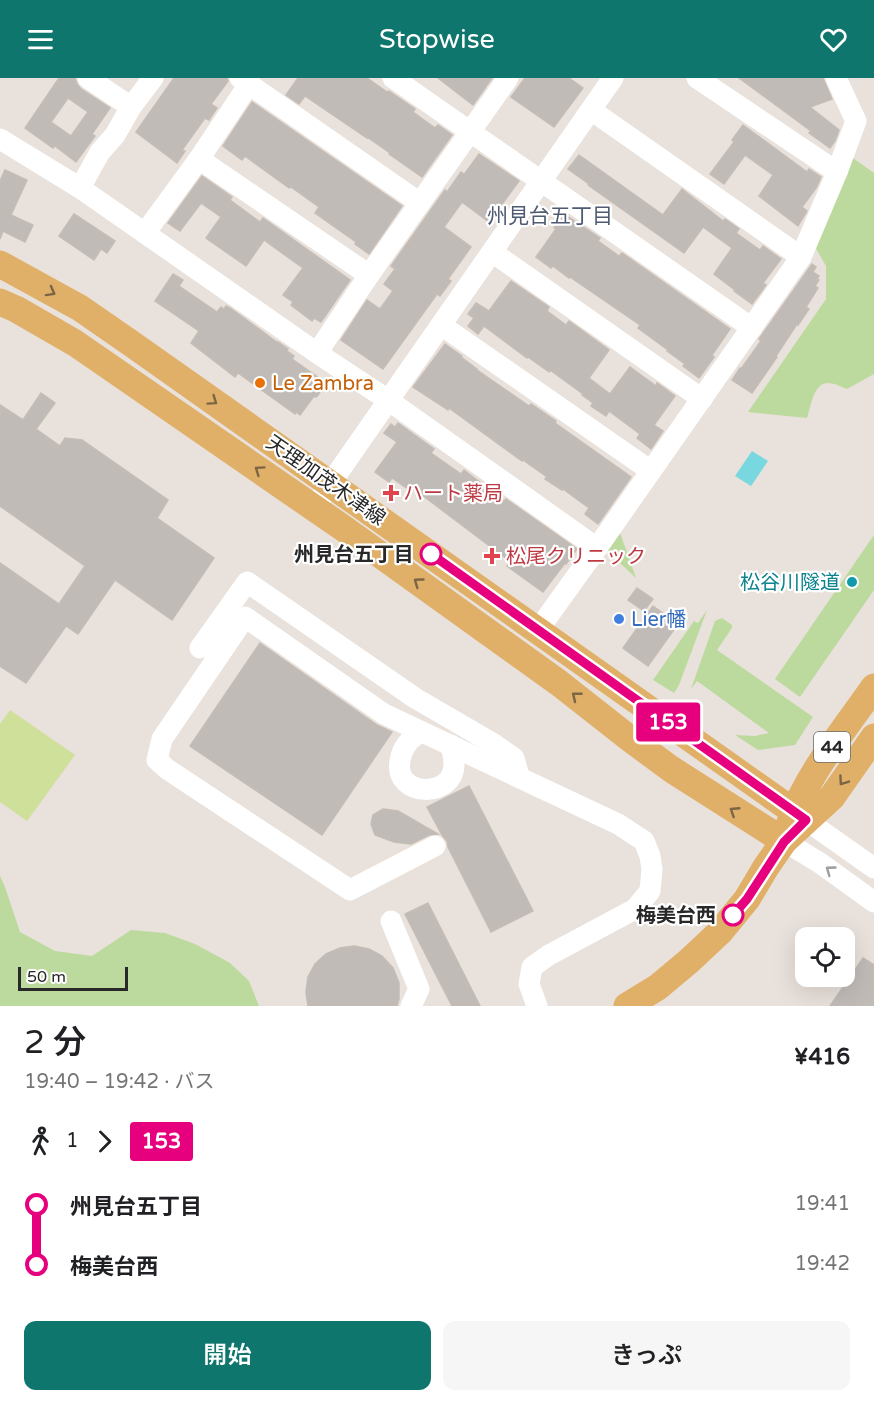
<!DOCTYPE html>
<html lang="ja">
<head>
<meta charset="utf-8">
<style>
  body { margin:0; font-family:"Varela Round","Noto Sans JP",sans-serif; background:#f6f6f6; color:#202124; height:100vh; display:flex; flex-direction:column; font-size:22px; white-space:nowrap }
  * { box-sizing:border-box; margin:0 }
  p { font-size:20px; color:#757577 }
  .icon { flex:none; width:33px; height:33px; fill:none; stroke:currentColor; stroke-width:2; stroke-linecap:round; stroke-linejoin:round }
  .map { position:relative; height:928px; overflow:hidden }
  .side { display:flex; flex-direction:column; background:#fff; flex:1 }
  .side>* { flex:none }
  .badge { padding:0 12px; border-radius:4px; font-size:21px; line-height:39px }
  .tools { position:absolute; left:795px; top:849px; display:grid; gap:12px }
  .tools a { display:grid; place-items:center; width:60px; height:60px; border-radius:12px; background:#fff; box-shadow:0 6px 24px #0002; font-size:30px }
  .scale { position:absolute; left:18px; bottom:15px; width:110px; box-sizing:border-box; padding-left:6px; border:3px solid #282828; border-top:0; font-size:16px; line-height:21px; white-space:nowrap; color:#282828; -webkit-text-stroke:4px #fff; paint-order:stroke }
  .map>.badge { position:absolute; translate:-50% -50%; box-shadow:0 0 0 3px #fff }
  .legs { display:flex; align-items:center; gap:9px; height:66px; padding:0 24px; font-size:20px }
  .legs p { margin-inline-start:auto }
  .summary { display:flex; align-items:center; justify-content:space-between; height:102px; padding:0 24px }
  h1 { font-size:33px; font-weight:600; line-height:45px }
  .button { display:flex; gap:12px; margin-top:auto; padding:12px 24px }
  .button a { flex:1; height:69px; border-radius:12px; background:#0f766e; color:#fff; font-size:24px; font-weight:600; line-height:69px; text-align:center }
  .button a+a { background:#f6f6f6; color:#202124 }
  ul { padding:0 24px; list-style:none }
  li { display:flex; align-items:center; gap:21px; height:60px; font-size:22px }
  li i { display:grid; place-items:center; width:9px; height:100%; margin:0 8px; background:currentColor }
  li i::after { content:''; width:15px; height:15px; margin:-8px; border:4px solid; border-radius:50%; background:#fff }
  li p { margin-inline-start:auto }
  li:first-child i { background:linear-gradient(#0000 50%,currentColor 0) }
  li:last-child i { background:linear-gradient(currentColor 50%,#0000 0) }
  header { display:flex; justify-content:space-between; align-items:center; height:78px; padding:0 24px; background:#0f766e; color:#fff; font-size:27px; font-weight:600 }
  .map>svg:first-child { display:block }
</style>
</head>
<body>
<header><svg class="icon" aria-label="menu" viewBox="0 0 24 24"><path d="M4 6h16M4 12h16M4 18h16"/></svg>Stopwise<svg class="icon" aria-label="heart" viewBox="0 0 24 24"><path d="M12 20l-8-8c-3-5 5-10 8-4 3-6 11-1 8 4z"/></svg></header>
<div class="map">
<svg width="874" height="928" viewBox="0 0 874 928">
  <rect width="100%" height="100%" fill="#e9e1db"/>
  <g fill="#bcda9d">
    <path d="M850,78L874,95V296L847,311C841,309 835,305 828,305C813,305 811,329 807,340L748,334L826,221V188L814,167Z"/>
    <polygon points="619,452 636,500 605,471"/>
    <polygon points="874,457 874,512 800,619 775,601"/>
    <polygon points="707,532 679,607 674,615 653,602 694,543 698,545"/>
    <polygon points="722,540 732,547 732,550 717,572 813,639 795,667 758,672 735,657 755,658 769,655 697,603 691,611 715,543"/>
    <polygon points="0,798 5,809 20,854 55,873 92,878 131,852 165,855 195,866 230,885 249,903 259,928 0,928"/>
  </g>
  <polygon fill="#cfe09a" points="10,632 75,677 27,743 0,724 0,646"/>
  <polygon fill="#79d7e0" points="752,373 768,383 751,408 735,398"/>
  <g fill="#c1bbb8" stroke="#c4bcb5" stroke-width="1.5" fill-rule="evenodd">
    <path d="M59,0H75L77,6L81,11L110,30L92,56L95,58L76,84L55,68L53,70L25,50ZM68,20L88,34L71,58L51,44Z"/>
    <polygon points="174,0 227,0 228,3 211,26 217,30 209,42 205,40 182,72 185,73 177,85 136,54"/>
    <polygon points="298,0 367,0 387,14 389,13 415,31 413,34 435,50 438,47 452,57 422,99 389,76 390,75 367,59 367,60 305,18 299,26 286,17"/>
    <polygon points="438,0 492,0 473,27"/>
    <polygon points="525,0 569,0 583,10 554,49 511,19"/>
    <polygon points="739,0 823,0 832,21 810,29 839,52 835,63 830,70 809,55 811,53"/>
    <polygon points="252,24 402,128 369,176 355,166 356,164 315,135 319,129 291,109 289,110 245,78 242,82 223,68"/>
    <polygon points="743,47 807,94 809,91 821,99 816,110 802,129 807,133 798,148 759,118 773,97 745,77 724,106 710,96 734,64 732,62"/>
    <polygon points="479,76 519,103 489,144 462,124 444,149 471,169 448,201 451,203 440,218 437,216 383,291 341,262 367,222 380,231 393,213 384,206 395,191 391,188 445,112 447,114 461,94 464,96 466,94"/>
    <polygon points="579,77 663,137 682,111 723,143 725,141 739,151 736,155 760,172 763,168 781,181 763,205 766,207 752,226 734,213 735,212 714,196 732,170 703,149 684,175 588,107 589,106 568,91"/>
    <polygon points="5,92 27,102 11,137 33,147 25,164 3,153 0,161 0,103"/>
    <polygon points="202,98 232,119 230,122 260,144 263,140 350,202 321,244 314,240 312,243 291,227 293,224 283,217 303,190 264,162 246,188 206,160 221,139 201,125 180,153 168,145"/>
    <polygon points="74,136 115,163 107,175 101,171 94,182 59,158"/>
    <polygon points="564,136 600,160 598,163 619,178 622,175 730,251 712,277 714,279 699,300 683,288 685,286 667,273 668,272 638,250 640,247 570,199 569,200 553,188 551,190 536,179 556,151 554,150"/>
    <polygon points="812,186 816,189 813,194 819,198 817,201 819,202 815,208 818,210 806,229 809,231 798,247 797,246 776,278 777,279 752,315 732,302 740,290 741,291 761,263 759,261"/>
    <polygon points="173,196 183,202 179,208 217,234 221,229 224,231 226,228 230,230 278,265 278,264 288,271 287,273 294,278 292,281 326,305 318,317 316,319 314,318 300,337 296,334 295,336 238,295 235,299 191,265 199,253 155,223"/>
    <polygon points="511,203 549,229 547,233 566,247 569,243 609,272 589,300 610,316 630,289 656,308 657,305 675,318 654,347 663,353 651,371 637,360 640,356 609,333 606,338 591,328 593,325 582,317 583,316 550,292 549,294 528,279 527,280 484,248 478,256 468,248 474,240 468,236 476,225 489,233"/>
    <polygon points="445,266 462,278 461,279 477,291 477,292 529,328 531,326 556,343 555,345 631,399 598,446 585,436 589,430 563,411 562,412 545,401 547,399 523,382 522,383 449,330 448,332 413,309"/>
    <polygon points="41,315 55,325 36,351 60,368 65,360 82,362 168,422 157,440 214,480 172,542 115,502 78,556 66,548 26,605 0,588 0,485 59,526 85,488 0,428 0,327 23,342"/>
    <polygon points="398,345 434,371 431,375 461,396 464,392 504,423 506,421 577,471 566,486 565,485 543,514 507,488 511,484 422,417 410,408 408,411 392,400 389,404 375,394 397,364 384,355 391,346 395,349"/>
    <polygon points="637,510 653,521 644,533 628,522"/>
    <polygon points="653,528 678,546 648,588 623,570"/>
    <polygon points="260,565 377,647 392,654 322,757 190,668"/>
    <polygon points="469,708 533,833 491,854 448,769 447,763 442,757 427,729"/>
    <polygon points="383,731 398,733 438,756 429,757 411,766 394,764 375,757 371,746 373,737"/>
    <polygon points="428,825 480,928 452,928 405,836"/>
    <polygon points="354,868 369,871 382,878 393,890 399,905 399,921 397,928 308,928 306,914 308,899 315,886 326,876 340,870"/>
    <polygon points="863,880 874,887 874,928 830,928"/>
  </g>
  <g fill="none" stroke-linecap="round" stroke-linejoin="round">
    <g stroke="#fff" stroke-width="21">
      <polyline points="88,0 131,29"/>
      <polyline points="240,0 420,125"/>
      <polyline points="393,0 752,250"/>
      <polyline points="697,0 837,94"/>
      <polyline points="591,32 801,179"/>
      <polyline points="0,61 80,110 317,275 388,322 597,470"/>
      <polyline points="199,81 369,197"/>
      <polyline points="80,110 100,74 115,57 131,29 153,0"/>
      <polyline points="145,155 199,81 249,6"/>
      <polyline points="492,174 702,321"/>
      <polyline points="441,247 651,393"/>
      <polyline points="317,275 369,197 508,0"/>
      <polyline points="314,430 344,386 613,0"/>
      <polyline points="538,552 597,470 801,179 837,94 856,43 836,0"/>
      <polyline points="200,570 247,504 415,620 494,666 514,680 519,698"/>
      <path d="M421,654C409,661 402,669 400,683C393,719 455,722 454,685C454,679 452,673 451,667"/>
      <polyline points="796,735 874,790"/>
      <polyline points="784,763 820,785 874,824"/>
      <polyline points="435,768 350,812 167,691 157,682 162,661 245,539 384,636 618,746 644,763 650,778 652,791 650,813 635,831 549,877 532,889 529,906 537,928"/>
      <polyline points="391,843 419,911 411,928"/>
    </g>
    <g stroke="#e0b069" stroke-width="27">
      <polyline points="0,186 80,230 132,266 793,733"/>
      <polyline points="0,224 16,231 75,265 343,450 559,605 629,660 671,691 784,763"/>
      <path d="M788,750C804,700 844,652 874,609"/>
      <polyline points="627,928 658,909 689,883 720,854 747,821 766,789 784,763 832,719 874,659"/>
    </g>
  </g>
  <defs><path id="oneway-chevron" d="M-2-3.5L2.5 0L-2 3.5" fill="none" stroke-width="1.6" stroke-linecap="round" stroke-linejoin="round" transform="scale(1.5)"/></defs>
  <g stroke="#7b6545">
    <use href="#oneway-chevron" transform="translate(51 214) rotate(29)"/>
    <use href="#oneway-chevron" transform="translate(213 323) rotate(35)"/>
    <use href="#oneway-chevron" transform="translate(259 392) rotate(-145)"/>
    <use href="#oneway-chevron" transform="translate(418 504) rotate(-144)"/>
    <use href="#oneway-chevron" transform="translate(576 618) rotate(-141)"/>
    <use href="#oneway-chevron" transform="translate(843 703) rotate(125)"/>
    <use href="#oneway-chevron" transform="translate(734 733) rotate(-147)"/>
  </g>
  <use stroke="#9e9e9e" href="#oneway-chevron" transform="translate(830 792) rotate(-144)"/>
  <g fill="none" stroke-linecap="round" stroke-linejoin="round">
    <defs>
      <polyline id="line-1" points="431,476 806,742 784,764 747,821 733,837"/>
    </defs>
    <use href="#line-1" stroke="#fff" stroke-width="14"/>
    <use href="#line-1" stroke="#e6007e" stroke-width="9"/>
  </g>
  <circle fill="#e8710a" stroke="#fff" stroke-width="2" cx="260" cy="305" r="6"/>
  <g fill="#e0444e" stroke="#fff" stroke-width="2">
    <path d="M388 406h6v6h6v6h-6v6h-6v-6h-6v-6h6z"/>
    <path d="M489 469h6v6h6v6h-6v6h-6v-6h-6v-6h6z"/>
  </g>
  <g fill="#fff" stroke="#e6007e" stroke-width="3">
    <circle cx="431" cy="476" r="10"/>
    <circle cx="733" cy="837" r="10"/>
  </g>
  <circle fill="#0f9aa8" stroke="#fff" stroke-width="2" cx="852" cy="504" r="6"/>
  <circle fill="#3f7fe0" stroke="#fff" stroke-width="2" cx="619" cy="541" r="6"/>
  <g text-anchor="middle" stroke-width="4.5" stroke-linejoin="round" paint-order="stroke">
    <rect fill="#fff" stroke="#686868" stroke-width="1.5" x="814" y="654" width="36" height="30" rx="4.5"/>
    <g font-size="18" font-weight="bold" fill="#282828">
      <text x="832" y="675">44</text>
    </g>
    <g font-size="20" fill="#c56008" stroke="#fff" text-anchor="start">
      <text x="272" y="312">Le Zambra</text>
    </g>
    <g font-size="20" fill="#282828" stroke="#fff">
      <text transform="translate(326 402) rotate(35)" y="7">天理加茂木津線</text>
    </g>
    <g font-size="20" fill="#be3a42" stroke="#fff" text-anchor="start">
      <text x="403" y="422">ハート薬局</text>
      <text x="506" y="485">松尾クリニック</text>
    </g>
    <g font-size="20" font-weight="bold" fill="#282828" stroke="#fff" text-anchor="end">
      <text x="414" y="483">州見台五丁目</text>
      <text x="716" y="844">梅美台西</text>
    </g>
    <g font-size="20" fill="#0d838f" stroke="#fff" text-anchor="end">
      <text x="840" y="511">松谷川隧道</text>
    </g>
    <g font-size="20" fill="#366cbe" stroke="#fff" text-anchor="start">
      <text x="631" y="548">Lier幡</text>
    </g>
    <g font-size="21" fill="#4e5b73" stroke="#fff">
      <text x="550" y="145">州見台五丁目</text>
    </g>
  </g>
</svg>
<div class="tools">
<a><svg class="icon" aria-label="locate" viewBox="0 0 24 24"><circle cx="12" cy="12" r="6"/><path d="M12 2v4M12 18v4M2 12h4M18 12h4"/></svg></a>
</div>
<div class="scale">50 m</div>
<b class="badge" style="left:668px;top:644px;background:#e6007e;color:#fff">153</b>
</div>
<section class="side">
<div class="summary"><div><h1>2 分</h1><p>19:40 – 19:42 · バス</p></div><b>¥416</b></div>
<div class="legs"><svg class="icon" aria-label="walk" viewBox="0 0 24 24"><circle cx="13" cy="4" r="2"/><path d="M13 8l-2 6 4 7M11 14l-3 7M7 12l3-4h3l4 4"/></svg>1<svg class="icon" aria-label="forward" viewBox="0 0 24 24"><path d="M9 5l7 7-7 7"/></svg><b class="badge" style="background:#e6007e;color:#fff">153</b></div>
<ul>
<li><i style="color:#e6007e"></i><b>州見台五丁目</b><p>19:41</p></li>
<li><i style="color:#e6007e"></i><b>梅美台西</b><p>19:42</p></li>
</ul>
<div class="button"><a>開始</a><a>きっぷ</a></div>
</section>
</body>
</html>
